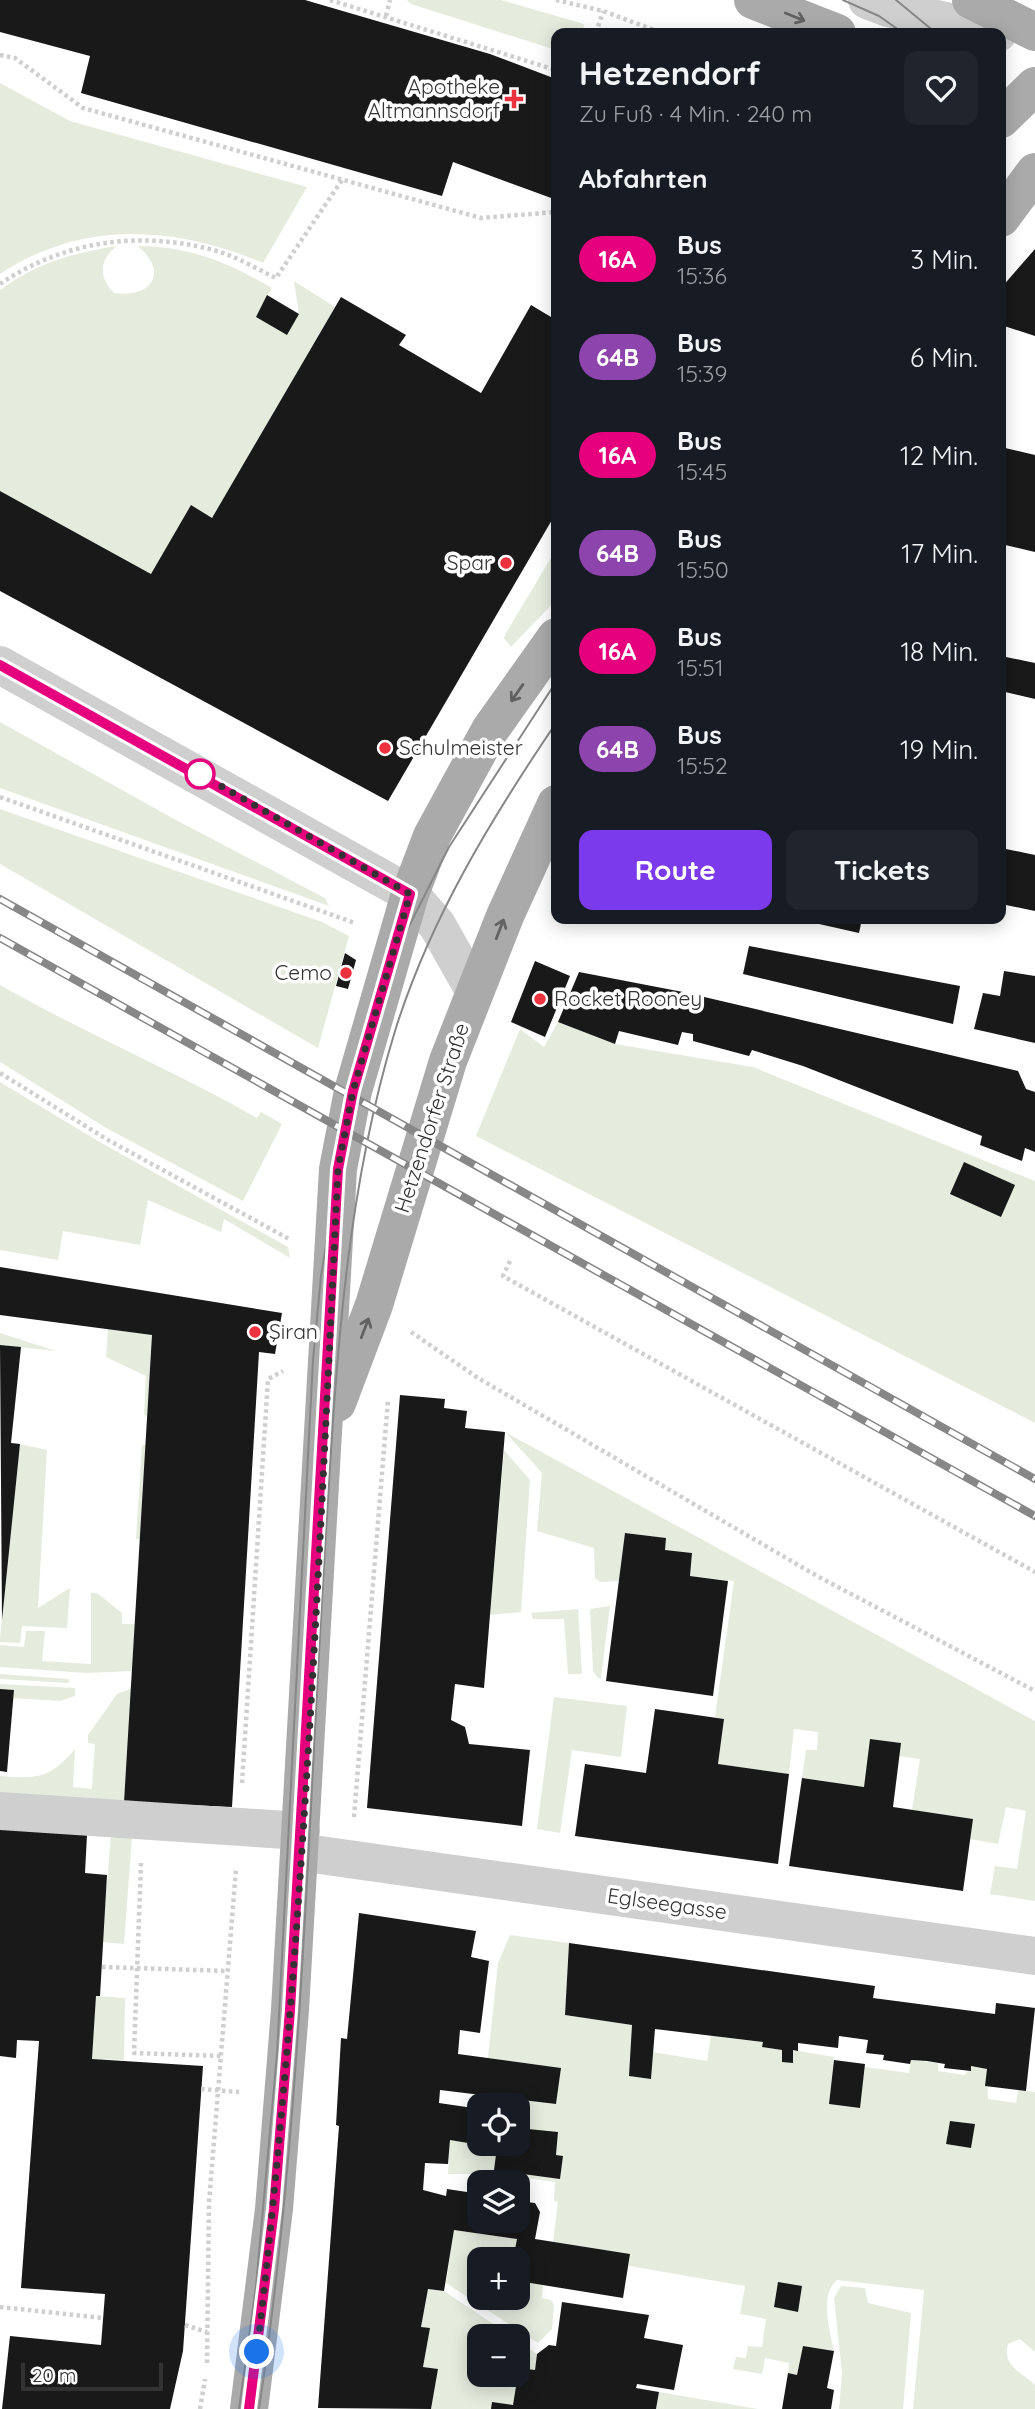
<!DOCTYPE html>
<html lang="de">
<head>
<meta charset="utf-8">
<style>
  body { margin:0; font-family:Quicksand,sans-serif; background:#20242c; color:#f1f3f6; height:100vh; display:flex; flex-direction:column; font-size:26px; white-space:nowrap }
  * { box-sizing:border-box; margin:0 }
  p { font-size:23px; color:#9ea1a6 }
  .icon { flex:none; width:38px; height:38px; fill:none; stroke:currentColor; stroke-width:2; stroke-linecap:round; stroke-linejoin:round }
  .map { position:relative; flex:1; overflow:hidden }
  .details { position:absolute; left:551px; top:28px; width:455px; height:896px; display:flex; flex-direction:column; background:#171b24; border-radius:14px; box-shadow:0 4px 18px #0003 }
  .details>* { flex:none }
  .badge { padding:0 14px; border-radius:23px; font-size:24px; line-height:46px }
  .fabs { position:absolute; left:467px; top:2093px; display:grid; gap:14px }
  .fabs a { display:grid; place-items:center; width:63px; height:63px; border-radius:14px; background:#171b24; box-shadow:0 4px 18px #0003; font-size:35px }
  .scale { position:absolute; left:21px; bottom:18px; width:142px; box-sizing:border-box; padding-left:7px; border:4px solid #323232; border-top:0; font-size:19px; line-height:24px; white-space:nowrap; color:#323232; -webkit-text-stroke:5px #fff; paint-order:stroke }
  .you { position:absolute; width:35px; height:35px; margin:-18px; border:5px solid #fff; border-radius:50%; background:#1a73e8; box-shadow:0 0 0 10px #1a73e833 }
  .map>.badge { position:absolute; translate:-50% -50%; box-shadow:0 0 0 4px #fff }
  h2 { padding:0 28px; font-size:26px; line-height:63px }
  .round { display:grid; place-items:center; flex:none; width:74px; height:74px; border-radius:14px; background:#20242c }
  .overview { display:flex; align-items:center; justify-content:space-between; height:119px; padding:0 28px }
  h1 { font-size:33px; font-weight:800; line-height:52px }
  .primary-button { display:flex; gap:14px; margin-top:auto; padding:14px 28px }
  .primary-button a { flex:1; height:80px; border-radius:14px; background:#7c3aed; color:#fff; font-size:28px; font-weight:800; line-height:80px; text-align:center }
  .primary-button a+a { background:#20242c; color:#f1f3f6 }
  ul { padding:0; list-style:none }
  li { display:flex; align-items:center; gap:21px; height:98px; padding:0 28px }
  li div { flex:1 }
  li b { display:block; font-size:26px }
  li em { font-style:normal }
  li .badge { min-width:77px; font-weight:700; text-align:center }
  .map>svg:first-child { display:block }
</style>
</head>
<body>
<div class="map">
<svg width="1035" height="2409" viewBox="0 0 1035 2409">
  <rect width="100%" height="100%" fill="#fff"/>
  <g fill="#e5ecde" fill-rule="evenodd">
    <polygon points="407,0 501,0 584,24 583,33 556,33 556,50 411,4"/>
    <path d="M0,83L70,121L307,187L263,263C175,226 83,219 0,274Z"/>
    <path d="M117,246C98,260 99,278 114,293C153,299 169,270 137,246C189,246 227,262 272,288L256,317L287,334L299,314L294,281L335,307L212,518L151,574L0,491V290C37,263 72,253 117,246Z"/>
    <polygon points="555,551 556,600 511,647 504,638 506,633"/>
    <polygon points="0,722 176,820 325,898 329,906 0,788"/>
    <polygon points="0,809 322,922 349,936 318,1048 0,864"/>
    <path d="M0,985C84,1033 173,1070 257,1118L261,1112L282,1124L243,1201L108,1129L0,1062Z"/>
    <polygon points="558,1022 615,1044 753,1067 1035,1181 1035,1423 476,1136 520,1029 544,1047"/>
    <polygon points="0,1082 98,1141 288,1247 290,1258 224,1219 221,1232 148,1200 140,1245 63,1231 58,1260 0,1250"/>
    <polygon points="108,1329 152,1335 147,1416 144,1415 146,1376 106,1357"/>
    <polygon points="0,1333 56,1351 0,1345"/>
    <polygon points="505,1432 1035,1721 1035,1901 990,1894 995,1866 1017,1869 1026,1811 1006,1807 998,1844 970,1839 973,1819 912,1810 920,1759 899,1756 901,1743 871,1739 864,1787 802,1778 806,1750 817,1750 818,1732 794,1729 789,1774 718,1764 724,1719 715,1717 734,1581 690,1576 692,1553 665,1550 665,1538 626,1533 619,1581 600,1582 595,1578 594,1548 537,1531 542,1473"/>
    <polygon points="20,1444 47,1450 38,1608 70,1588 67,1628 22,1626 20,1643 0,1642 0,1637"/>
    <polygon points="142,1445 146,1445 140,1539 136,1539"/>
    <polygon points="504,1450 530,1480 521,1612 490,1615"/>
    <polygon points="91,1593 97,1593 122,1613 122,1624 135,1624 132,1671 87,1673 0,1667 0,1645 24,1647 26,1631 45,1631 42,1661 91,1664"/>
    <polygon points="610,1606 601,1678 598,1678 593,1671 590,1609"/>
    <polygon points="578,1609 582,1674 568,1674 564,1619 533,1619 531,1613"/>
    <polygon points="0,1674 69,1679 69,1683 0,1679"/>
    <polygon points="0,1684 75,1688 75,1696 60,1701 13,1698 14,1690 0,1689"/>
    <path d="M132,1688L124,1802L0,1792V1776C36,1779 50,1779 75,1749L73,1787L92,1789L95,1744L88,1743V1735L117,1694Z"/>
    <polygon points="554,1697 627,1706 621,1757 572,1750 560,1833 537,1829"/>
    <polygon points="111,1836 132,1837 124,1944 102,1942"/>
    <path d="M510,1935L569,1943L565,2015L632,2025L630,2076L651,2079L653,2052L707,2061L711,2036L763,2042V2047L782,2050V2062H793V2050L834,2057L829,2104L859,2108L865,2067L909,2073L911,2060L938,2063V2071L965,2075L971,2066L987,2069L988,2099L1016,2103L1018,2090L1035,2092V2352L1020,2339L1008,2344C1002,2367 1022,2372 1035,2385V2409H913L924,2290L837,2280C819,2294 830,2332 834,2351L803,2346L797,2375L788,2373L789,2363L765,2358L762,2374L733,2369L736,2357L746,2358L748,2346L762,2347L766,2319L740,2314L745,2286L629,2266L630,2254L553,2242L558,2202L554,2201L555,2182L497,2174H448L450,2140L497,2147L494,2170L560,2178L563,2156L556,2155L558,2133L518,2128V2105H513L514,2098L556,2104L561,2068L488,2058L498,1963ZM950,2121L974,2124L971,2148L946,2144Z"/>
    <polygon points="96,1996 125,1998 124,2060 92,2059"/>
    <polygon points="454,2230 517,2239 513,2259 480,2259 480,2298 518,2298 518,2281 543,2285 542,2298 551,2300 554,2305 552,2329 538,2343 446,2283"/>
    <polygon points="841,2286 865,2288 868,2303 911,2313 903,2409 839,2409 842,2373 834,2298"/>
    <polygon points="428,2289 444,2291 511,2336 480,2336 480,2375 518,2375 518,2341 537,2354 535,2370 513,2405 492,2402 491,2409 431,2409 438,2369 423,2367 430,2329 421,2327"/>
    <polygon points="659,2392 758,2409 656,2409"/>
  </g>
  <g fill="#191919">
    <polygon points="0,0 305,0 490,54 556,79 556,193 554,199 453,162 442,196 81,93 90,56 0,32"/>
    <polygon points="1035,249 1035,336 1001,325 1001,288"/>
    <polygon points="267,295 299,314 287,335 256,317"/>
    <polygon points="341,297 406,335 399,345 481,393 531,305 556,320 556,513 388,801 0,591 0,491 151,574 191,505 212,518"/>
    <polygon points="1005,448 1035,455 1035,552 1001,544 1001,453"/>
    <polygon points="1001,656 1035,663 1035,699 1001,691"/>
    <polygon points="1001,848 1035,855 1035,911 1001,904"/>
    <polygon points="797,919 862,919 859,933"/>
    <polygon points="749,946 960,986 953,1024 743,974"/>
    <polygon points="345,953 356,960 348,989 336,986"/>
    <polygon points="535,961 570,976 545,1037 511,1022"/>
    <polygon points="1004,971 1035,976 1035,1043 974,1029 983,993 1000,996"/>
    <polygon points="579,972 683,992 1018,1071 1026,1089 1035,1092 1035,1152 1025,1148 1022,1161 980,1145 982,1136 803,1066 752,1050 749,1056 693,1041 693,1034 682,1032 678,1045 619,1031 615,1044 558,1022"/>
    <polygon points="964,1162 1015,1185 1001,1217 950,1194"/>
    <polygon points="0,1267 282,1313 275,1354 259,1352 232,1807 124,1802 152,1335 0,1315"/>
    <polygon points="0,1345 21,1347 11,1443 20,1444 2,1620"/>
    <polygon points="400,1395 445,1399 444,1408 467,1411 465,1428 505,1432 484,1688 455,1684 451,1720 465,1727 469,1744 530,1750 522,1826 367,1808"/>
    <polygon points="625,1533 666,1538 665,1550 692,1553 690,1576 728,1581 713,1696 606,1681"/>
    <polygon points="0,1689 14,1690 7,1772 0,1771"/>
    <polygon points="655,1709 724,1719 718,1764 789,1774 778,1864 575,1836 585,1764 646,1773"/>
    <polygon points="870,1739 901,1743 893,1807 973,1819 963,1891 789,1866 802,1778 864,1787"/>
    <polygon points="0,1829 87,1835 85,1873 107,1875 100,1996 96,1996 92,2059 203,2066 183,2351 170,2409 2,2409 10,2336 101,2345 105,2294 21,2288 39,2041 17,2040 16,2058 0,2056"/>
    <polygon points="359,1913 476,1931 471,1957 489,1961 480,2033 460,2030 458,2054 561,2068 556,2104 440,2090 439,2103 480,2109 480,2145 450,2140 448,2164 425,2163 423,2190 446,2196 447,2189 480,2194 480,2221 518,2221 518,2201 535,2203 540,2212 535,2239 630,2254 623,2298 518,2281 518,2259 513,2259 517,2239 454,2230 444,2291 428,2289 421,2327 430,2328 423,2367 438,2369 431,2409 318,2408 339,2126 336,2125 341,2038 347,2039"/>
    <polygon points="569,1943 875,1986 873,1998 995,2014 996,2003 1035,2008 1026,2091 985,2086 987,2069 971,2066 971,2071 944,2068 945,2064 927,2061 911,2060 910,2064 883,2060 884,2055 866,2053 868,2040 839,2036 838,2048 798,2043 798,2051 793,2050 793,2063 782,2062 782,2050 762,2047 763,2042 655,2029 651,2079 629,2076 632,2025 565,2015"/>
    <polygon points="834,2060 865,2064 860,2108 829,2104"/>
    <polygon points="950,2121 975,2124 971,2148 946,2144"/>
    <polygon points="518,2128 558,2132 556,2155 563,2156 560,2179 494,2170 497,2147 485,2144 518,2144"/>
    <polygon points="778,2282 802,2286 798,2312 774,2307"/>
    <polygon points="562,2302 649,2315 644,2338 683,2345 674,2390 637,2384 636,2388 659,2392 656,2409 491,2409 492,2402 513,2405 519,2368 535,2370 537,2354 549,2345 556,2346"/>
    <polygon points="803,2346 834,2351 827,2388 834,2390 831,2409 782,2409 788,2373 797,2375"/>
  </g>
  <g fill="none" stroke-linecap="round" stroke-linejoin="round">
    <g stroke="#cfcfcf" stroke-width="4.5" stroke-dasharray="3.5 3.5" stroke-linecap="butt">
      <polyline points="330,0 556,70"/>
      <polyline points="556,0 603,11 662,33"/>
      <polyline points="386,16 390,0"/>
      <polyline points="596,33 603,11"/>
      <polyline points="0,55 15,58 83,108 481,218 556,212"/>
      <path d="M0,284C65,240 142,230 217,251C237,257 257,269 276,278L342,180"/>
      <polyline points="0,797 355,923"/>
      <polyline points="0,1073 108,1140 289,1239"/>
      <polyline points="510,1261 503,1276 1035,1572"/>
      <polyline points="411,1332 478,1378 817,1576 1035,1691"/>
      <polyline points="242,1783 268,1379 283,1371"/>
      <polyline points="354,1817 388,1400"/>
      <polyline points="141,1863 134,2053 221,2056"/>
      <polyline points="102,1967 228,1971"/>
      <polyline points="201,2089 239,2092"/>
      <polyline points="0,2307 103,2318"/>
      <polyline points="185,2325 207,2332"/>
      <polyline points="207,2363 209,2203 236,1869"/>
      <polyline points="200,2409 205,2379"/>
    </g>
    <g stroke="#cfcfcf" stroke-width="38">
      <polyline points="867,0 888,8 998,33"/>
      <polyline points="0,665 410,894 437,925 475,992"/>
      <polyline points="0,1811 301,1831"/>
      <polyline points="299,1852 1035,1956"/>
    </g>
    <g stroke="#aaa" stroke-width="38">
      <polyline points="753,0 837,33"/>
      <polyline points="971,0 1035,32"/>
      <polyline points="1001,119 1035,86"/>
      <polyline points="1001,218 1035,172"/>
      <polyline points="337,1403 374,1305 448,1061 505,916 556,804"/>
      <polyline points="249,2409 274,2209 290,2010 338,1169 353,1091 410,894 432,836 490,730 556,637"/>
    </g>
    <g stroke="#878787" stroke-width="2">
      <polyline points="843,0 879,16 903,33"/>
      <polyline points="896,0 936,33"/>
      <polyline points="239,2409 256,2286 277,2054 313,1360 321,1276 347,1116 392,960 449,847 556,682"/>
      <path d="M259,2409C301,2130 307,1847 324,1566C335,1387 342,1204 395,1031C430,919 491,819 556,723"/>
    </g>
    <defs>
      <g id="rail">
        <polyline points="0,899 1035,1479"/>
        <polyline points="0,938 1035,1516"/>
      </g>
    </defs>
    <use href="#rail" stroke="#878787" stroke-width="8"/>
    <use href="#rail" stroke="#fff" stroke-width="5" stroke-dasharray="16" stroke-linecap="butt"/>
  </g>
  <defs><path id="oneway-shaft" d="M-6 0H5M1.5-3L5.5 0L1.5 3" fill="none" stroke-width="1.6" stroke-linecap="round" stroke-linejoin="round" transform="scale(1.75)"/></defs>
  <g stroke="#626262">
    <use href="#oneway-shaft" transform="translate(795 17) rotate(22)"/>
    <use href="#oneway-shaft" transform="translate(517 693) rotate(125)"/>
    <use href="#oneway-shaft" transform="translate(500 929) rotate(-69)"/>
    <use href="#oneway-shaft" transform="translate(365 1328) rotate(-69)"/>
  </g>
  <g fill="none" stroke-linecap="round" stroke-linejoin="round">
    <defs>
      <polyline id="line" points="0,665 410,894 353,1091 338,1169 290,2010 274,2209 249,2409"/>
    </defs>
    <use href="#line" stroke="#fff" stroke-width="16"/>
    <use href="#line" stroke="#e6007e" stroke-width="10"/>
    <path stroke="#323232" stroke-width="7" stroke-dasharray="0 12.6" d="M200,774L410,894L353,1091L338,1169C319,1563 303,1960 257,2352"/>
  </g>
  <g fill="#eb323e" stroke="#fff" stroke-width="2.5">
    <path d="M510.5 88.5h7v7h7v7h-7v7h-7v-7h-7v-7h7z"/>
    <circle cx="506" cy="563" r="7"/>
    <circle cx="385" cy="748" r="7"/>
    <circle cx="346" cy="973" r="7"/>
    <circle cx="540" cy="999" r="7"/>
    <circle cx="255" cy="1332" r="7"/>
  </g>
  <circle fill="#fff" stroke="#e6007e" stroke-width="3.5" cx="200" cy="774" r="14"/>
  <g text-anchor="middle" stroke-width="7" stroke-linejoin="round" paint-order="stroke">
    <g font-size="21" fill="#323232" stroke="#fff" text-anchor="end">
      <text x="500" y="94">Apotheke<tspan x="500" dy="24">Altmannsdorf</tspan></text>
      <text x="492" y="570">Spar</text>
      <text x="399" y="755" text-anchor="start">Schulmeister</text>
      <text x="332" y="980">Cemo</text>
      <text x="554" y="1006" text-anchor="start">Rocket Rooney</text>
      <text x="269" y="1339" text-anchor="start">Şiran</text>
    </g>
    <g font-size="21" fill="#323232" stroke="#fff">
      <text transform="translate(432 1118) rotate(-72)" y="7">Hetzendorfer Straße</text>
      <text transform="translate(667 1904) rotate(8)" y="7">Eglseegasse</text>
    </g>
  </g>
</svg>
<div class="fabs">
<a><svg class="icon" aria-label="locate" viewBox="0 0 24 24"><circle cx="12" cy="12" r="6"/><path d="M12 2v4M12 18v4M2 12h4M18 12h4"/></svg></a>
<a><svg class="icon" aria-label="layers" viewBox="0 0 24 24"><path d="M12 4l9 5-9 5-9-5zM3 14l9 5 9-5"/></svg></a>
<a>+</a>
<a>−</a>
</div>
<div class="scale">20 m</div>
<div class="you" style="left:257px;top:2352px"></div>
<section class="details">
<div class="overview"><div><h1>Hetzendorf</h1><p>Zu Fuß · 4 Min. · 240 m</p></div><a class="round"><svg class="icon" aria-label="heart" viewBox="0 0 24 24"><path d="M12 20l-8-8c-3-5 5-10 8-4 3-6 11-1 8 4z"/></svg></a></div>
<h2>Abfahrten</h2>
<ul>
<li><span class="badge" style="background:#e6007e;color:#fff">16A</span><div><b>Bus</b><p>15:36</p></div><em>3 Min.</em></li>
<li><span class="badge" style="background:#8e44ad;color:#fff">64B</span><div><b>Bus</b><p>15:39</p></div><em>6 Min.</em></li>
<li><span class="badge" style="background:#e6007e;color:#fff">16A</span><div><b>Bus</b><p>15:45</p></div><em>12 Min.</em></li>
<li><span class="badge" style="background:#8e44ad;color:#fff">64B</span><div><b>Bus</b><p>15:50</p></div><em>17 Min.</em></li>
<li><span class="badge" style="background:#e6007e;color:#fff">16A</span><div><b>Bus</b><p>15:51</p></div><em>18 Min.</em></li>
<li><span class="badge" style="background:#8e44ad;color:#fff">64B</span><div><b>Bus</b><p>15:52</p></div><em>19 Min.</em></li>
</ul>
<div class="primary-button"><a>Route</a><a>Tickets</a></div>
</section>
</div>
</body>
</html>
